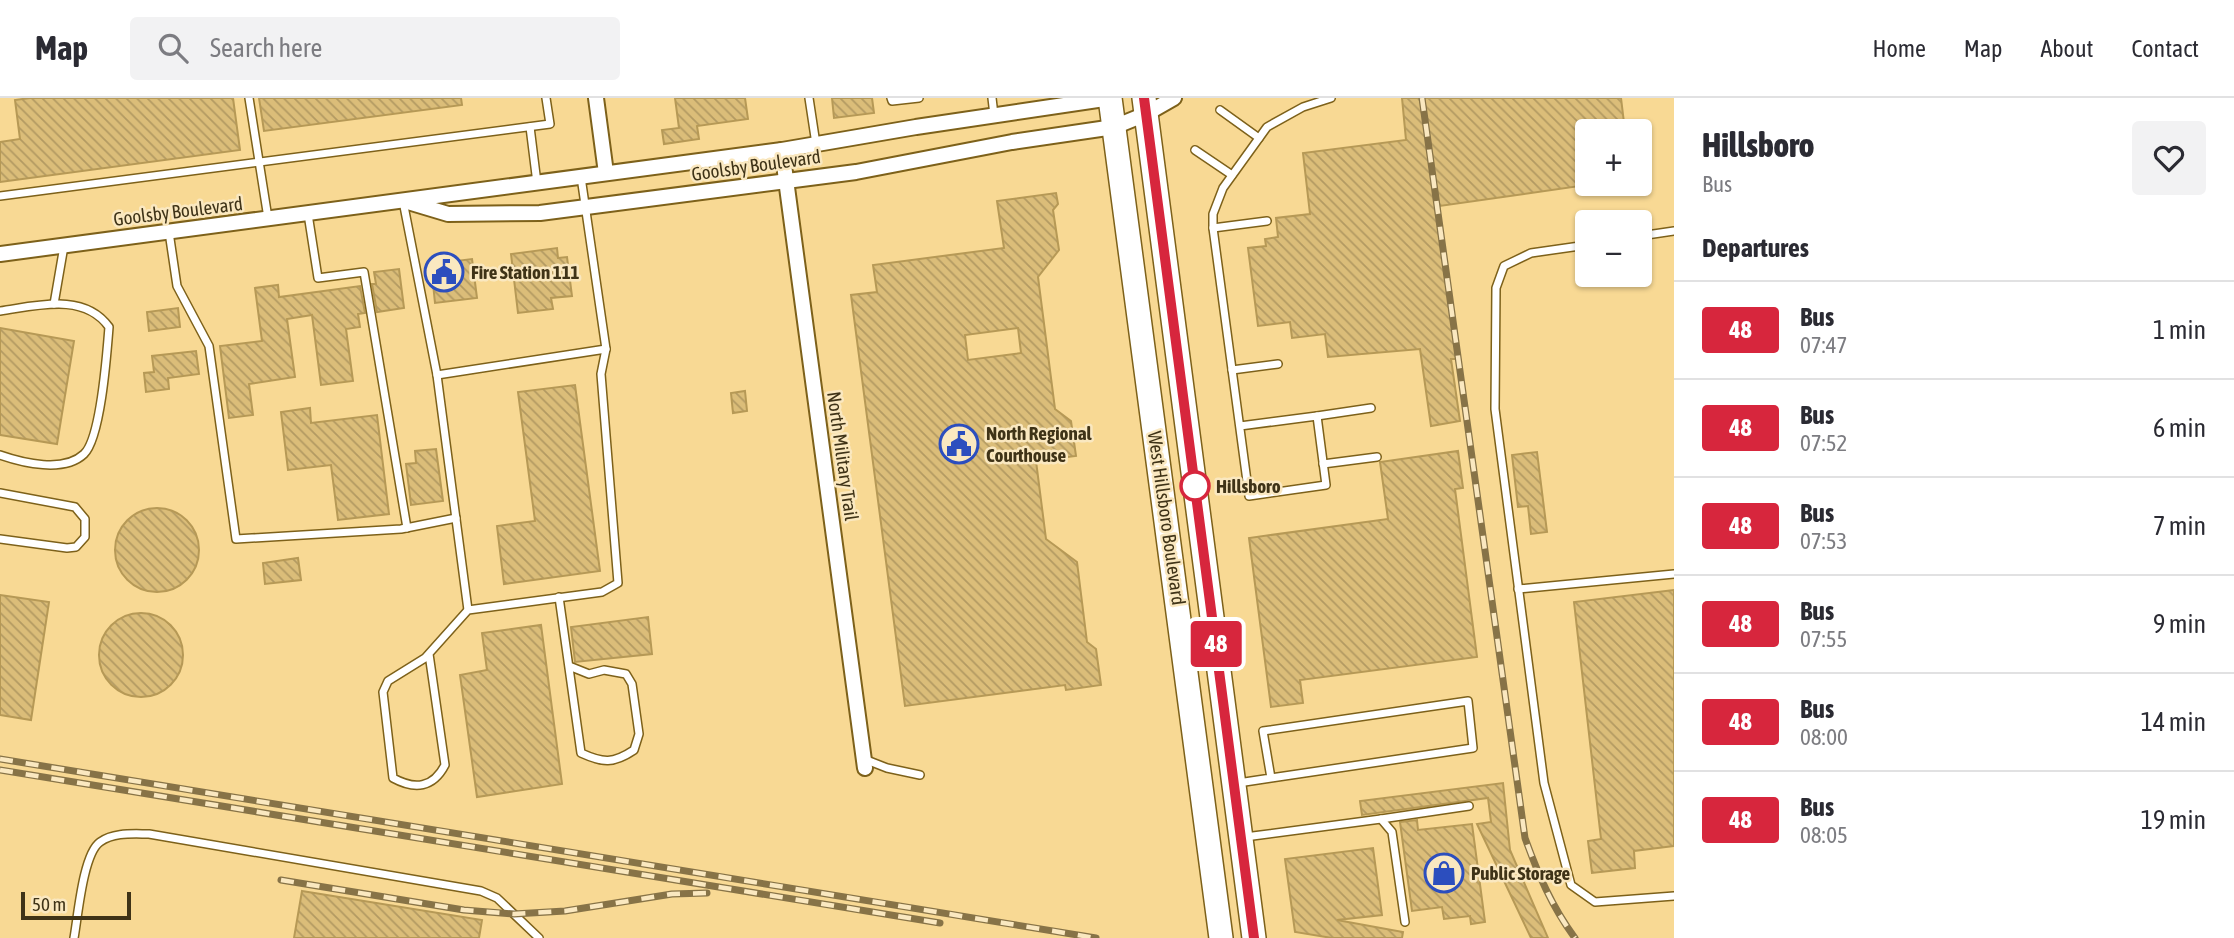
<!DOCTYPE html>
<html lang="en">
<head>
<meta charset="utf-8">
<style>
  body { margin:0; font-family:"Asap Condensed",sans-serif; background:#f2f2f3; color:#2b2b33; height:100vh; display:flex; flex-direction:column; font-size:26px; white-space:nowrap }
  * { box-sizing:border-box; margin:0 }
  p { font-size:23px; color:#7c7c81 }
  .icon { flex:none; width:38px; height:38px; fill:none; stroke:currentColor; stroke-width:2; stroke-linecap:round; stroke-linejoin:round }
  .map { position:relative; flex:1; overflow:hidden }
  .details { display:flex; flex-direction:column; background:#fff; width:560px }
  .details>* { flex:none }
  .badge { padding:0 14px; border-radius:5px; font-size:24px; line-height:46px }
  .buttons { position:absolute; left:1575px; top:21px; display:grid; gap:14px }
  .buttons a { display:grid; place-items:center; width:77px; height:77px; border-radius:7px; background:#fff; box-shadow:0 2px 5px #0004; font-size:35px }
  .scale { position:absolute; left:21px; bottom:18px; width:110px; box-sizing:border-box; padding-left:7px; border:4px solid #3f3317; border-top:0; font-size:19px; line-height:24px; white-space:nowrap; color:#3f3317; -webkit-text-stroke:5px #fae8c0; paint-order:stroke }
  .map>.badge { position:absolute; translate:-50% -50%; box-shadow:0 0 0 4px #fff }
  h2 { padding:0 28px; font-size:26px; line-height:63px }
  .round { display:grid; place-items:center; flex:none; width:74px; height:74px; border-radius:7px; background:#f2f2f3 }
  .headline { display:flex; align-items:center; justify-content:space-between; height:119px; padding:0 28px }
  h1 { font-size:33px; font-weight:800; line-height:52px }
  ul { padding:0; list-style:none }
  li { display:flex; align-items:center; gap:21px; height:98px; padding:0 28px; border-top:2px solid #e1e1e2 }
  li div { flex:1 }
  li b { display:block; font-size:26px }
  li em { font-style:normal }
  li .badge { min-width:77px; font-weight:700; text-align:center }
  header { display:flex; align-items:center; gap:42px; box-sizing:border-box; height:98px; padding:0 35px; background:#fff; border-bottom:2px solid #e1e1e2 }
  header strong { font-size:33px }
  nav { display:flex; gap:38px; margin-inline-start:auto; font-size:24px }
  .search { width:490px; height:63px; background:#f2f2f3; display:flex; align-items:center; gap:18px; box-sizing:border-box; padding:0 24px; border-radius:7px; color:#7c7c81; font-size:26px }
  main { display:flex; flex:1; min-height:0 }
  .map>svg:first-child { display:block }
</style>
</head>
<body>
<header>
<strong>Map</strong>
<div class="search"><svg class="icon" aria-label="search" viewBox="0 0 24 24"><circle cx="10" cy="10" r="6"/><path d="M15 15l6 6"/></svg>Search here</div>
<nav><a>Home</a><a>Map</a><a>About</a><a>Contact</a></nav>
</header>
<main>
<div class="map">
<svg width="1674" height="840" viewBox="0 0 1674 840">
  <defs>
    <pattern id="building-back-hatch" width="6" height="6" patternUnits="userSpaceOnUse" patternTransform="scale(1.75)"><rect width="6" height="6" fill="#dbbd79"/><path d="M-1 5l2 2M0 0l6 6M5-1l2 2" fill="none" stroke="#b39a62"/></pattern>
  </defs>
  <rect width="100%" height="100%" fill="#f8d994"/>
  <g fill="url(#building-back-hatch)" stroke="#b69956" stroke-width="2" fill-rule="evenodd">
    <polygon points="30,0 233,0 240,52 0,84 0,44 20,41 15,2"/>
    <polygon points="259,0 461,0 462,7 264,33"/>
    <polygon points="675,0 745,0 748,21 697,28 699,41 664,46 662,32 679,30"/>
    <polygon points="832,0 872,0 874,15 834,20"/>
    <polygon points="1402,0 1621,0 1625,33 1587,33 1587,87 1439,108 1458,261 1451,261 1460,323 1431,328 1420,251 1328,259 1325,236 1292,240 1290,224 1258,228 1248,150 1266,148 1265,141 1278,139 1276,120 1310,116 1303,55 1406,42"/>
    <path d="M1056,95L1058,106L1053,112L1059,152L1038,179L1055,311L1071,323L1076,358L1036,363L1046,441L1077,464L1087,544L1096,551L1101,587L1066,592L1065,587L905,608L851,197L877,194L873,167L1004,150L997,103ZM1018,230L1021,255L968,262L965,237Z"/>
    <polygon points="557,150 558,160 567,159 572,198 551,200 553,211 518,215 511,156"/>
    <polygon points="472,161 477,200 435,205 431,166"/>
    <polygon points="399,171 404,210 377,214 372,186 376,186 374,174"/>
    <polygon points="278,187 279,199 360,188 365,215 358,216 360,229 346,231 353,283 321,287 312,217 287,221 295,279 249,286 253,317 229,320 220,248 262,243 255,190"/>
    <polygon points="178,210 180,229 149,233 147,214"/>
    <polygon points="0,230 74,243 57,346 0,337"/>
    <polygon points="196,253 199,276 168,280 169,291 146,294 144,275 154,274 152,258"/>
    <polygon points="575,287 600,473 504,486 497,428 535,423 518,294"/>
    <polygon points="745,293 747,313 733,315 731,295"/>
    <polygon points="310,310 311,325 377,317 389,416 338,422 331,367 288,372 281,314"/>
    <polygon points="436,351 443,403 411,407 406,366 416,365 415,353"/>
    <polygon points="1458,353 1463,390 1455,391 1477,559 1300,582 1303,605 1271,609 1249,440 1388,421 1380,364"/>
    <polygon points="1537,354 1547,434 1531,436 1528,408 1518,409 1512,357"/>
    <circle cx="157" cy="452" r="42"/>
    <polygon points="298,460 301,482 265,486 263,465"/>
    <polygon points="1674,492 1674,748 1634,753 1635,770 1592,775 1588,743 1601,741 1574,504"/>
    <polygon points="0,497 49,504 31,622 0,617"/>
    <circle cx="141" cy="557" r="42"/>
    <polygon points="648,519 652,556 575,564 571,529"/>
    <polygon points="541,527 562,686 477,699 460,577 487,572 482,535"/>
    <polygon points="1503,685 1510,752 1548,840 1531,840 1477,726 1491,724 1488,700 1362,717 1360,703"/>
    <polygon points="1417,722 1418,732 1472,726 1485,824 1471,826 1470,818 1444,821 1442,809 1412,813 1400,724"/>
    <polygon points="1373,750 1382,817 1337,822 1403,834 1402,840 1332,840 1295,834 1285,761"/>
    <polygon points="302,793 482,822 479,840 294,840"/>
  </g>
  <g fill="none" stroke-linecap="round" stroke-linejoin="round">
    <defs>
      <g id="service">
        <polyline points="249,0 268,120"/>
        <polyline points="809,0 816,46"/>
        <polyline points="891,0 892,3 919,0"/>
        <polyline points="992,0 994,17"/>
        <polyline points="1220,12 1259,40"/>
        <polyline points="530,29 537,85"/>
        <polyline points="1195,52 1232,77"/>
        <polyline points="0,98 550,26 546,0"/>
        <polyline points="403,103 437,277"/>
        <polyline points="308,116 318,180 364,174 407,430"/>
        <polyline points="1267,123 1213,130 1213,116 1223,90 1267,29 1303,9 1331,0"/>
        <polyline points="1213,130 1249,398 1326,387 1317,318 1240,328"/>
        <polyline points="169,134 177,188 209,248 236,441 401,431 456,420"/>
        <polyline points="1640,138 1674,133"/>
        <polyline points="1587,147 1531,155 1504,168 1496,190 1495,311 1544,685 1571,787 1595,804 1674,798"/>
        <polyline points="54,206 64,148"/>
        <path d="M0,213C36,208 84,194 109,229C107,254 101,340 84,356C64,375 23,365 0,357"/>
        <polyline points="1232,272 1278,266"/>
        <polyline points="1317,318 1371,310"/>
        <polyline points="1323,366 1377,359"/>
        <polyline points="0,395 75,409 85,421 85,439 76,449 67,450 0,441"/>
        <polyline points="1518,491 1674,476"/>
        <path d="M559,499L581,655C603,665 613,666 634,652L639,636L632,586L626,576L604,572L589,576L569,568"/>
        <polyline points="468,512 437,277 606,251"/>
        <path d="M429,556L445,667C433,690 415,692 393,680L383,594L388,583L425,560L468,512L602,494L618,485L601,276L606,251L581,79"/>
        <polyline points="864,661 887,670 920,677"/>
        <polyline points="1238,685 1271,680 1473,650 1468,603 1263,633 1271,680"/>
        <polyline points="1381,721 1469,708"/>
        <polyline points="1245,739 1381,721 1392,734 1405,824"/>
        <path d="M74,840C78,818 83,756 100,744C114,734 133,736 149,736L481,793L497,800L539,840"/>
      </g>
      <g id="minor">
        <polyline points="596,0 606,75"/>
        <polyline points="782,52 865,670"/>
        <polyline points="408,104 448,116 540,115 856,74 1012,44 1114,29 1146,16 1174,0"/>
        <polyline points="0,156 782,52 916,29 1111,0"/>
      </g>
      <g id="primary">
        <polyline points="1110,0 1221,840"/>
        <polyline points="1144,0 1254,840"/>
      </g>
    </defs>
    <use href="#service" stroke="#7d611a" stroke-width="10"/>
    <use href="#minor" stroke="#7d611a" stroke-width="18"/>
    <use href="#primary" stroke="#7d611a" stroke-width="26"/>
    <use href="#service" stroke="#fff" stroke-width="7"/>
    <use href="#minor" stroke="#fff" stroke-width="14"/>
    <use href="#primary" stroke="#fff" stroke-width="23"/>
    <defs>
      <g id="rail">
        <path d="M1422,0L1525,740C1538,776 1552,809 1575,840"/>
        <polyline points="0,661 1096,840"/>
        <polyline points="0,672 940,825"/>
        <polyline points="281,782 464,812 514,816 565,813 672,796 707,795"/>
      </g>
    </defs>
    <use href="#rail" stroke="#877347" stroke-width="7"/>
    <use href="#rail" stroke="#fae8c0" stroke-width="4.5" stroke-dasharray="13" stroke-linecap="butt"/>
  </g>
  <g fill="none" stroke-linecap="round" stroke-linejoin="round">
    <defs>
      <polyline id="line" points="1144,0 1254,840"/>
    </defs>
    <use href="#line" stroke="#fff" stroke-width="16"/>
    <use href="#line" stroke="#d7263d" stroke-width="10"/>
  </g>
  <defs>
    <symbol id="civic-ring" viewBox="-11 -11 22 22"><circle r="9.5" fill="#fae8c0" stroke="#2c4ebe" stroke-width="1.5"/><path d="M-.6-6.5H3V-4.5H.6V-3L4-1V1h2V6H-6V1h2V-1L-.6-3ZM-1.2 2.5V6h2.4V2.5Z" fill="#2c4ebe"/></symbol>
    <symbol id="shop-ring" viewBox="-11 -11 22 22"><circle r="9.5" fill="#fae8c0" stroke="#2c4ebe" stroke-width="1.5"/><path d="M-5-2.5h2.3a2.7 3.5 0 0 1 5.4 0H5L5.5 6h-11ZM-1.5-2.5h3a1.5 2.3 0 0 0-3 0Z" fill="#2c4ebe"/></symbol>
  </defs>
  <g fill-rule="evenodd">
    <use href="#civic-ring" x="422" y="152" width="44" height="44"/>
    <use href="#civic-ring" x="937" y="324" width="44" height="44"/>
    <use href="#shop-ring" x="1422" y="753" width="44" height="44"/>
  </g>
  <circle fill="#fff" stroke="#d7263d" stroke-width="3.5" cx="1195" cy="388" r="14"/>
  <g text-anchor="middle" stroke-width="5" stroke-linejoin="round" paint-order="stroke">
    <g font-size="19" fill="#3f3317" stroke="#fae8c0">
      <text transform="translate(756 67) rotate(-8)" y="7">Goolsby Boulevard</text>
      <text transform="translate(178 113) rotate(-7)" y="7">Goolsby Boulevard</text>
      <text transform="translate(843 358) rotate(82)" y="7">North Military Trail</text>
      <text transform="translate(1167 420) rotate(82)" y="7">West Hillsboro Boulevard</text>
    </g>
    <g font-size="19" font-weight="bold" fill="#3f3317" stroke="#fae8c0" text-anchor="start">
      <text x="471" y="181">Fire Station 111</text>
      <text x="986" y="342">North Regional<tspan x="986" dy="22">Courthouse</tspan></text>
      <text x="1471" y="782">Public Storage</text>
    </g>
    <g font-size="19" font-weight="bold" fill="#3f3317" stroke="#fae8c0" text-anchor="start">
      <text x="1216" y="395">Hillsboro</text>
    </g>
  </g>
</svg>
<div class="buttons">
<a>+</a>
<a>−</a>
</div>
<div class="scale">50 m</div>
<b class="badge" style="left:1216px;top:546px;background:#d7263d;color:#fff">48</b>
</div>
<section class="details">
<div class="headline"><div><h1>Hillsboro</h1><p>Bus</p></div><a class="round"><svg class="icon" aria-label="heart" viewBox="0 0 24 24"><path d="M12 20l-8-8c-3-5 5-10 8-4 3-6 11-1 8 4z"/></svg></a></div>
<h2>Departures</h2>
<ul>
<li><span class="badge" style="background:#d7263d;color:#fff">48</span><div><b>Bus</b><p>07:47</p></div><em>1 min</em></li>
<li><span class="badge" style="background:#d7263d;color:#fff">48</span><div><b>Bus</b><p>07:52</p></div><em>6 min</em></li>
<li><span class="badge" style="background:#d7263d;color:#fff">48</span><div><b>Bus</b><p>07:53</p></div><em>7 min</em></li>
<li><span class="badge" style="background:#d7263d;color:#fff">48</span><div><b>Bus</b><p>07:55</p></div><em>9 min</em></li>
<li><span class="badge" style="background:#d7263d;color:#fff">48</span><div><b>Bus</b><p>08:00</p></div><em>14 min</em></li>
<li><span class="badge" style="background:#d7263d;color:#fff">48</span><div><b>Bus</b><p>08:05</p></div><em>19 min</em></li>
</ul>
</section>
</main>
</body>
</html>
